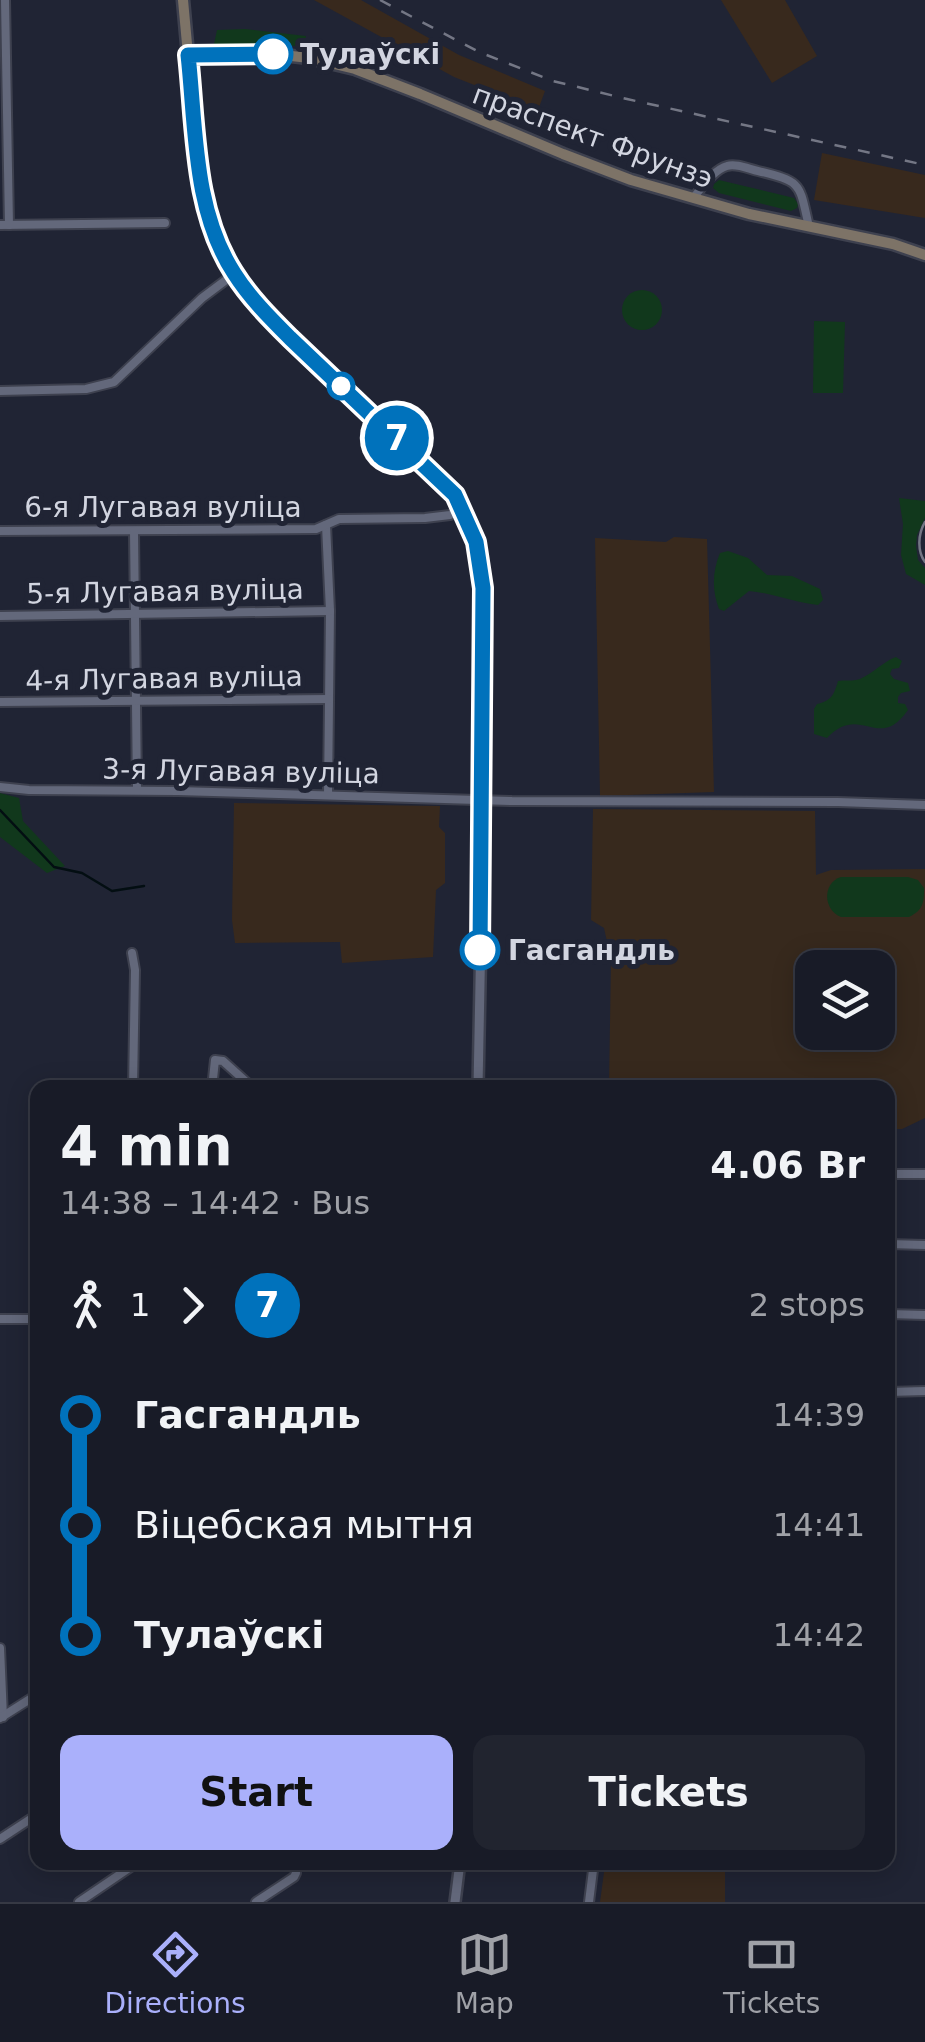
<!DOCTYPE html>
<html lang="en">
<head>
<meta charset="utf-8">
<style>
  body { margin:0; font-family:"DejaVu Sans",sans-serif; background:#21242f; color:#f1f3f6; height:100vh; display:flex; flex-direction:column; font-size:38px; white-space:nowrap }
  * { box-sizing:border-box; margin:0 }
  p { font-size:32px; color:#9fa1a7 }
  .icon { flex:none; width:55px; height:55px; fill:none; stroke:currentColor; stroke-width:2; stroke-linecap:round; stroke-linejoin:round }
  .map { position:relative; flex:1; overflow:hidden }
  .panel { position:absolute; left:30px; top:1080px; width:865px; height:790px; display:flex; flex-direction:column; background:#181b27; border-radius:20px; box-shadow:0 5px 25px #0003,0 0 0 2px #363944 }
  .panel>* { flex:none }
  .badge { padding:0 20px; border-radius:32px; font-size:35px; line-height:65px }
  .tools { position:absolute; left:795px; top:950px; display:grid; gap:20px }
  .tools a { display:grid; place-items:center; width:100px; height:100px; border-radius:20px; background:#181b27; box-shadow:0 5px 25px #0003,0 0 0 2px #363944; font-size:50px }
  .map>.badge { position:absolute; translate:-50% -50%; box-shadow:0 0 0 5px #fff }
  .legs { display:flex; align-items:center; gap:15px; height:110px; padding:0 30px; font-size:32px }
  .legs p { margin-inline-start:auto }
  .overview { display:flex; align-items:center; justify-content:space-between; height:170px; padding:0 30px }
  h1 { font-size:55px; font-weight:700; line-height:75px }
  .action { display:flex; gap:20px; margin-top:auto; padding:20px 30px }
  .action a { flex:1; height:115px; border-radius:20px; background:#aab0fb; color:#111; font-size:40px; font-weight:700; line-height:115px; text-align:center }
  .action a+a { background:#21242f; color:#f1f3f6 }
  ul { padding:0 30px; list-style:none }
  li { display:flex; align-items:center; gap:35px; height:110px; font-size:38px }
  li i { display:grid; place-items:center; width:15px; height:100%; margin:0 12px; background:currentColor }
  li i::after { content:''; width:25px; height:25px; margin:-12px; border:8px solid; border-radius:50%; background:#181b27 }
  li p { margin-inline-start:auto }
  li:first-child i { background:linear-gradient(#0000 50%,currentColor 0) }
  li:last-child i { background:linear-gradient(currentColor 50%,#0000 0) }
  .tabs { display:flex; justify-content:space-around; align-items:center; height:140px; border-top:2px solid #363944; background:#181b27; font-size:28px; color:#9fa1a7 }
  .tabs a { display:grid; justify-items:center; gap:5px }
  .tabs .on { color:#aab0fb }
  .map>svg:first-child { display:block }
</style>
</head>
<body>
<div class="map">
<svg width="925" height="1902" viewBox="0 0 925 1902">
  <rect width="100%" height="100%" fill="#202434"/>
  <g fill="#38291d">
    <polygon points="314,0 361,0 459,55 545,91 538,110 454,77"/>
    <polygon points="721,0 785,0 817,56 772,83"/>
    <polygon points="822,153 925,175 925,218 814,200"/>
    <polygon points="674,537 707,539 714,792 600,796 595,538 666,542"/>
    <polygon points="234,803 440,806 439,827 445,833 445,883 436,890 433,957 342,963 340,942 235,943 232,920"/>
    <polygon points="603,1863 725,1863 725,1902 600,1902 605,1865"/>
  </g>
  <path fill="#37291d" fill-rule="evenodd" d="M593,809L815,811L816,875L831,870L925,869V1118L902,1129H888V1088L609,1087L611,960L604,928L591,920ZM812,968H878V1032H812Z"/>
  <g fill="#11381c">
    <polygon points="245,29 306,36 305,41 299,46 214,44 217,30"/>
    <polygon points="719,180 794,198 798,204 797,208 791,211 719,193 713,188 714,184"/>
    <circle cx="642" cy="310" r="20"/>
    <polygon points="814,321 845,322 843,393 813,393"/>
    <polygon points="899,498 925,501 925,518 917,535 916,546 918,560 925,568 925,585 906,574 901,555 903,524"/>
    <path d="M728,551L748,558L767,575L792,576L820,589L823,600L818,605C795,603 773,593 749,591L724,611L719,609C712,591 712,572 720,553Z"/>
    <path d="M896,657L902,661L899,668L892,669L890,674L894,679L908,683L910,691L901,693L898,697V703L905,704L908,710C878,753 861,702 827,738L814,734V709L817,704C831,701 834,695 838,681C844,680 850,681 856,680C868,678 882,662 896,657Z"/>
    <polygon points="0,793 19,798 23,821 65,866 47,873 0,837"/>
    <path d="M841,877H908L918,880L924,888C924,903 923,910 909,917H841C823,910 822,883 841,877Z"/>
  </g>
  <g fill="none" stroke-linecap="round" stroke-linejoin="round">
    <polyline stroke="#030e12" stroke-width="2.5" points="0,810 54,867 82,873 112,891 144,886"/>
    <defs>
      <g id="minor">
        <polyline points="5,0 9,225"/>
        <path d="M693,198C702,188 713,170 727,166C736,163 749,169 758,171C803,182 799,183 809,227"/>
        <polyline points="0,225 165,223"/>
        <polyline points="0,391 86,389 114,382 202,298 234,274"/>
        <polyline points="326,525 330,611 328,795"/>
        <polyline points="0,531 316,529 339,519 425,518 450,515 462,507"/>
        <polyline points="134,531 137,790"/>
        <polyline points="0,616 330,611"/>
        <polyline points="0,702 329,699"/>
        <polyline points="0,787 29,790 178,791 512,801 838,802 925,805"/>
        <polyline points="132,953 135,970 133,1088"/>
        <polyline points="212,1088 215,1060 223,1061 253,1088"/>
        <polyline points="888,1174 925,1174"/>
        <polyline points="888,1244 925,1245"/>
        <polyline points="888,1314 925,1315"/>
        <polyline points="0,1319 38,1319"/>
        <polyline points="888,1392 925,1391"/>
        <polyline points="0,1648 3,1717"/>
        <polyline points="0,1718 38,1694"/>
        <polyline points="0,1839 38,1814"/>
        <polyline points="79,1902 138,1862"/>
        <polyline points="256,1902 294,1877 296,1873 295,1862"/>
        <polyline points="589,1902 594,1862"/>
      </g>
      <g id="tertiary">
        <path d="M188,55C195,127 194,210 234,273C249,297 270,318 289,338L455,495L476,542L483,589L481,931L478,1088"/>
        <polyline points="455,1902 460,1862"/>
      </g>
      <polyline id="secondary" points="183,0 188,55 274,54 309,58 355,69 420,94 563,154 631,180 749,214 893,244 925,255"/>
    </defs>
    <use href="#minor" stroke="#3e414f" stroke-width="12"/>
    <use href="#tertiary" stroke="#3e414f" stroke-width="14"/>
    <use href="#secondary" stroke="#3e414f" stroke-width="15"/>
    <use href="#minor" stroke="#63687b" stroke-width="8"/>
    <use href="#tertiary" stroke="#63687b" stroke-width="9"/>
    <use href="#secondary" stroke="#7d7367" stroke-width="10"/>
    <path stroke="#747785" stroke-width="2.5" d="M925,522C918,534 917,551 925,562"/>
    <polyline stroke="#747785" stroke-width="2.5" stroke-dasharray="12 12" stroke-linecap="butt" points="380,0 479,52 553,81 627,99 925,165"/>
  </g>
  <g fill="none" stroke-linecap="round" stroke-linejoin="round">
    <defs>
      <path id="line-1" d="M273,54L188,55C196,127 193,210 234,273C249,297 270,318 290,338L455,495L476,542L483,588L480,950"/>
    </defs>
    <use href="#line-1" stroke="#fff" stroke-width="22"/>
    <use href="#line-1" stroke="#0072bc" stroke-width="15"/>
  </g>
  <g fill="#fff" stroke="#0072bc" stroke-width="5">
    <circle cx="273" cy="54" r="18"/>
    <circle cx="341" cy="386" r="12"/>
    <circle cx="480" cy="950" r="18"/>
  </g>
  <g text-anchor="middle" stroke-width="10" stroke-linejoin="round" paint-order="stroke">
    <g font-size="28" font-weight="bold" fill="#d2d5e0" stroke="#202434" text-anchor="start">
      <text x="300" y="64">Тулаўскі</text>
      <text x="508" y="960">Гасгандль</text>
    </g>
    <g font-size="28" fill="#d2d5e0" stroke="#202434">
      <text transform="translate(593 136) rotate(20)" y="10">праспект Фрунзэ</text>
      <text x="163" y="517">6-я Лугавая вуліца</text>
      <text transform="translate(165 591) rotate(-1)" y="10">5-я Лугавая вуліца</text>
      <text transform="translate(164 678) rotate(-1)" y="10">4-я Лугавая вуліца</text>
      <text transform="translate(241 771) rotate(1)" y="10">3-я Лугавая вуліца</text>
    </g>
  </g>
</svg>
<div class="tools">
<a><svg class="icon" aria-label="layers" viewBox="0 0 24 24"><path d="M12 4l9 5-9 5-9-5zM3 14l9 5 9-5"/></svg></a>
</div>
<b class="badge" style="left:397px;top:438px;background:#0072bc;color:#fff">7</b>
<section class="panel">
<div class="overview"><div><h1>4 min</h1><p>14:38 – 14:42 · Bus</p></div><b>4.06 Br</b></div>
<div class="legs"><svg class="icon" aria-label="walk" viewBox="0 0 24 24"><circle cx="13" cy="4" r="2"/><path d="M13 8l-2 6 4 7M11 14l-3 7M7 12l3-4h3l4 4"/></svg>1<svg class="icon" aria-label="forward" viewBox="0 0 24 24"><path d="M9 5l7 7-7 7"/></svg><b class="badge" style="background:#0072bc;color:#fff">7</b><p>2 stops</p></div>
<ul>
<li><i style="color:#0072bc"></i><b>Гасгандль</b><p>14:39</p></li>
<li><i style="color:#0072bc"></i><span>Віцебская мытня</span><p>14:41</p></li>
<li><i style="color:#0072bc"></i><b>Тулаўскі</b><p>14:42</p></li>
</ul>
<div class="action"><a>Start</a><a>Tickets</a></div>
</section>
</div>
<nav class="tabs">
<a class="on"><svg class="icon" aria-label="directions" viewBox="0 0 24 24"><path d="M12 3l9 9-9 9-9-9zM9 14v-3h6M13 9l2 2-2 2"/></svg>Directions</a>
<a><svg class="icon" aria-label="map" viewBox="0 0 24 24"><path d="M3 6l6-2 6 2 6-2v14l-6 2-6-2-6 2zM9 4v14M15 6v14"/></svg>Map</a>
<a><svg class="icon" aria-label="tickets" viewBox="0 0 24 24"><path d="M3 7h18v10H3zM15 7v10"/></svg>Tickets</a>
</nav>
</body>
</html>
